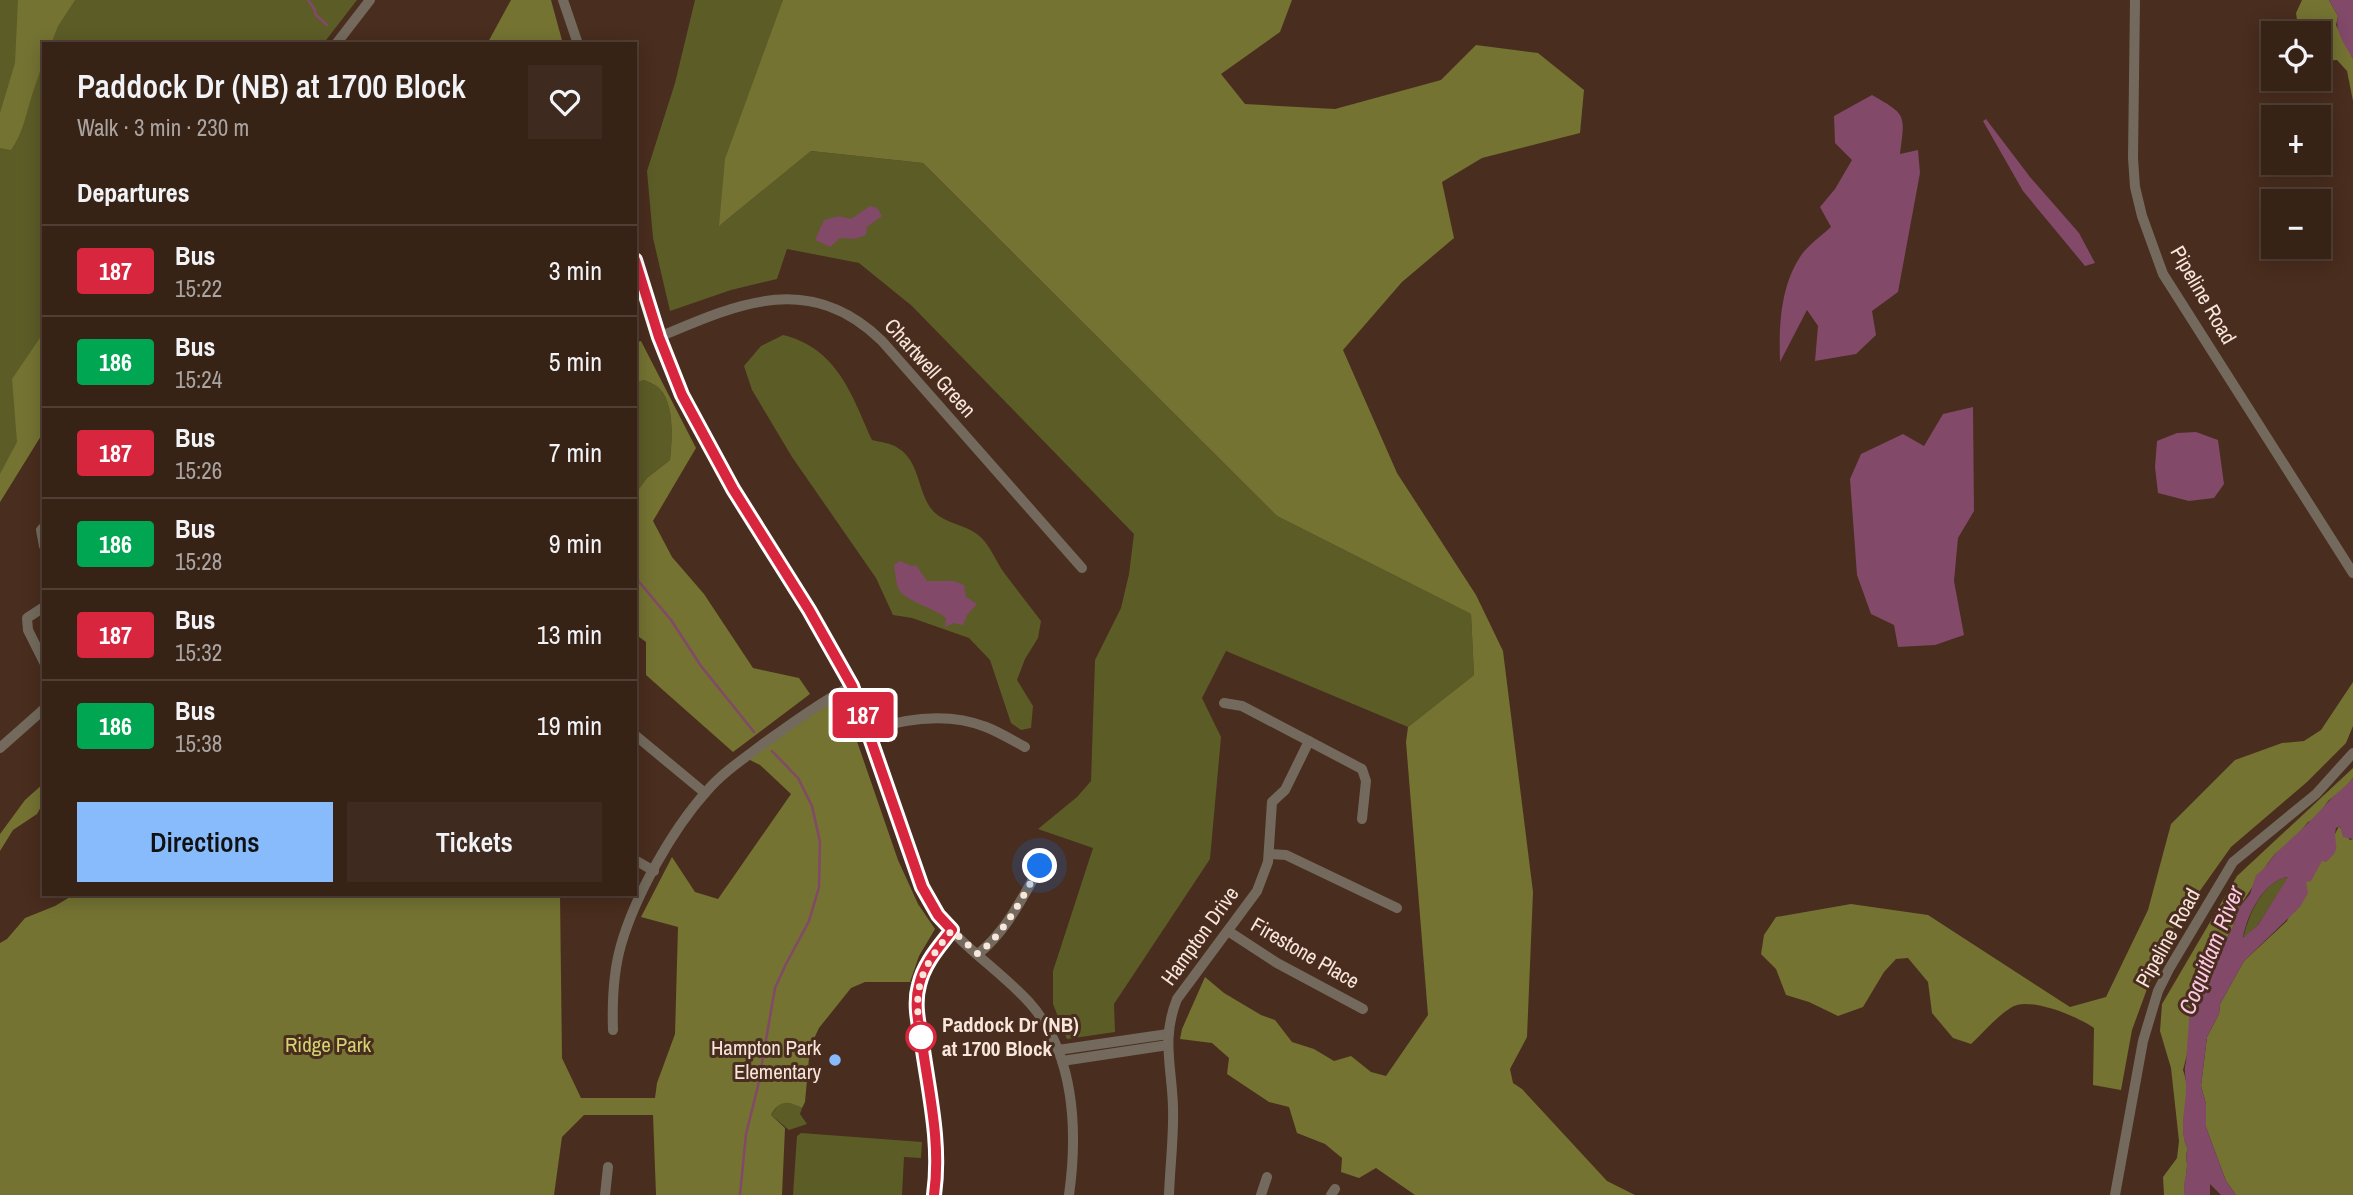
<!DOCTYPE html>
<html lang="en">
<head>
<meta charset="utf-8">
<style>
  body { margin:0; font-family:"Archivo Narrow",sans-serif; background:#3e2a1f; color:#f1f3f6; height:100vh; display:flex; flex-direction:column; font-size:26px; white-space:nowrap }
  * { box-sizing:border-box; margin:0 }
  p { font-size:23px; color:#aaa4a1 }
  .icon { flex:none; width:38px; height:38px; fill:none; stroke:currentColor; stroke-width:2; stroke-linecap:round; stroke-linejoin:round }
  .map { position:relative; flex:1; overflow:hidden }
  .drawer { position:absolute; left:42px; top:42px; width:595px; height:854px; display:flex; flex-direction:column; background:#372216; border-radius:0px; box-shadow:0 4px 18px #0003,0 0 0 2px #513f35 }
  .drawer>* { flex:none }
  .badge { padding:0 14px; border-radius:5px; font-size:24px; line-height:46px }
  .controls { position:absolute; left:2261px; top:21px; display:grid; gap:14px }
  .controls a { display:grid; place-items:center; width:70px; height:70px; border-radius:0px; background:#372216; box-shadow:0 4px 18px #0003,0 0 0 2px #513f35; font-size:35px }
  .you { position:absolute; width:35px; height:35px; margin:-18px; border:5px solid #fff; border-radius:50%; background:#1a73e8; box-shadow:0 0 0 10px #1a73e833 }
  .map>.badge { position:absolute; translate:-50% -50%; box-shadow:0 0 0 4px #fff }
  h2 { padding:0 35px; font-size:26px; line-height:63px }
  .round { display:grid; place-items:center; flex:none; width:74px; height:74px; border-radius:0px; background:#3e2a1f }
  .summary { display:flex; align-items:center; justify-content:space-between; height:119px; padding:0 35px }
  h1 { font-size:33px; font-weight:600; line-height:52px }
  .primary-button { display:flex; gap:14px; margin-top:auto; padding:14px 35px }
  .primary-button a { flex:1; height:80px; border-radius:0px; background:#87bbfb; color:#111; font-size:28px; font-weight:600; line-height:80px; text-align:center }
  .primary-button a+a { background:#3e2a1f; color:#f1f3f6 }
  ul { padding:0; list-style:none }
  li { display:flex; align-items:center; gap:21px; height:91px; padding:0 35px; border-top:2px solid #513f35 }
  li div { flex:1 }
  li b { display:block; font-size:26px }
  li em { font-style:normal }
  li .badge { min-width:77px; font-weight:700; text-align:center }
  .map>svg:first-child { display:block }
</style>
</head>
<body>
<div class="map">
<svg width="2353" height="1195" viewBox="0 0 2353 1195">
  <rect width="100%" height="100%" fill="#492d1e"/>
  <g fill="#5c5c27">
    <polygon points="0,0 357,0 323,44 44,44 44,431 0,502"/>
    <polygon points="695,0 783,0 720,225 811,151 923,163 1277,516 1471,614 1474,675 1408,727 1226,651 1202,698 1221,737 1210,859 1114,1004 1115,1032 1067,1039 1053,1004 1053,971 1093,848 1038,829 1077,797 1091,781 1095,660 1121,608 1129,574 1134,534 912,306 859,263 787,249 777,279 731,290 670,311 653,238 647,171 675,83"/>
    <path d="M783,335C837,348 852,395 872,440C880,442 891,443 898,448C921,462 917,494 934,512C945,523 965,525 977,534C991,545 995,561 1005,574C1017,590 1029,605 1041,621L1038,638L1025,659L1017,680L1033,706L1031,728L1021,730L1011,723L990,660L969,638L912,618L893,615L876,578L792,457L752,390L744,366L761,346Z"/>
    <path d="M644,380C649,382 656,385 659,388C675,404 672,439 670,460L647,478L635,494V383Z"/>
    <path d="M2289,877L2258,925L2243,939C2248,916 2262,880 2289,877Z"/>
    <polygon points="785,1101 790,1101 802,1108 800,1114 807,1124 789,1130 771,1115 779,1104"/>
    <polygon points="801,1133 922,1142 921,1158 904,1157 902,1195 793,1195 797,1136"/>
  </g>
  <g fill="#747332">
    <path d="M18,0H75L58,26L51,44H44C44,64 39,74 33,92C26,113 24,131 11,150L0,148V113L15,63Z"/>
    <polygon points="511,0 551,0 563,44 487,44"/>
    <polygon points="783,0 1292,0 1280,32 1221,74 1245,104 1335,109 1441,80 1476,45 1538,53 1584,90 1580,133 1482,158 1442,182 1454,238 1402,282 1343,350 1397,473 1476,595 1503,651 1533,892 1527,1037 1510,1069 1513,1083 1522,1089 1607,1181 1635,1195 1415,1195 1376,1168 1359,1178 1341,1172 1342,1158 1325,1144 1297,1133 1289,1107 1269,1102 1227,1074 1229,1058 1212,1043 1180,1039 1182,1029 1205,977 1224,993 1261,1015 1275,1020 1292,1042 1314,1049 1334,1061 1351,1056 1371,1072 1386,1076 1428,1015 1406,742 1408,727 1474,675 1471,614 1277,516 923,163 811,151 719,226 725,159"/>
    <polygon points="2302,0 2329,0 2338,16 2336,25 2353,59 2353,101 2347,71 2337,60 2319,61 2319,33 2299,33 2296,13"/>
    <polygon points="44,332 44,431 0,502 0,474 17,442 12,379"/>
    <path d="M641,341L696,448L653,521L672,557L704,594L753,668L799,678L810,694L733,752L646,675V642L635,634V494L647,478L670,460C672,439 675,404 659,388C656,385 649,382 644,380L635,383V343Z"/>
    <path d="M2353,682V726L2346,743L2307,782L2231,847L2165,940L2132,1030L2121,1090L2093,1085L2094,1028C2079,1017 2029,996 2012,1007C1997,1016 1984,1032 1971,1044L1953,1038L1932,1013L1928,982L1908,958L1896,959L1884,972L1863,1007L1838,1016L1809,1002L1786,995L1776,969L1761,954L1764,935L1776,917L1851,904L1928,915L2070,1007L2106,997L2148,910L2171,824L2235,760L2282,743L2304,741L2321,730Z"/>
    <path d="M841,695L898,860L918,904L935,929L919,956L910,982H865L851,988L819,1028L810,1047L805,1102L802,1108C788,1100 779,1100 771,1115L785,1128L782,1195H656L653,1115H584L562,1137L554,1195H0V943L7,939L25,918L55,906L75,894H560L562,1058L581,1098H655L657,1083L675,1034L678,927L641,917L672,857L695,892L718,899L791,794L760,765L748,759Z"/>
    <path d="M2353,768V778L2343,790L2329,800L2315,819L2308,822L2295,838L2275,854L2268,863L2238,909L2234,925L2209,970L2183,1070C2185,1075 2186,1081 2187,1087C2187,1106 2178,1131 2188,1149C2185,1156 2187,1158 2187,1166C2187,1176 2183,1184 2185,1195H2164L2163,1177L2177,1158L2179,1141L2171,1068L2160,1031L2162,1004L2237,876Z"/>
    <polygon points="44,783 43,803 37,814 13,830 0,851 0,834 25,800"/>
    <polygon points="2339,826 2350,840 2353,839 2353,1195 2236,1195 2226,1181 2206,1127 2206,1104 2201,1086 2207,1037 2219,1014 2220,1004 2244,961 2287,921 2306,882 2322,860"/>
  </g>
  <g fill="#824969" fill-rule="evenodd">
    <path d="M2329,0H2353V59C2346,46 2334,31 2338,16Z"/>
    <path d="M1872,95C1907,115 1905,114 1900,154L1918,150L1920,173L1898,292L1872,311L1876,335L1856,354L1815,361L1818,326L1807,310L1780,362C1779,326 1780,288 1800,257C1807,246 1821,236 1831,227L1820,207L1835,189L1852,160L1835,143L1834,116Z"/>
    <polygon points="1986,119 2030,177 2079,233 2095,263 2085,266 2023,191 1983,121"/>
    <polygon points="870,206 877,208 882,216 867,227 866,235 854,239 840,238 830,247 815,240 824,220 839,216 851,219"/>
    <polygon points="1973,407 1974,511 1958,538 1954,581 1964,635 1935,645 1898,647 1894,625 1871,614 1857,575 1850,479 1861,454 1903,434 1924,446 1943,414"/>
    <polygon points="2196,432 2218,440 2224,484 2214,498 2189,501 2158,493 2155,467 2157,441 2177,433"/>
    <path d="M900,561L912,566L916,565L927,581H954L964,585L966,597L977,604L967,615L963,625L954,623L945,627L946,618C935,608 903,601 898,588C896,582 895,572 894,565Z"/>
    <path d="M2353,778V839L2343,837L2340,826L2336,828C2332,845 2344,847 2326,862L2322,861L2311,881L2306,882L2308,893L2300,907L2244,961L2220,1004L2219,1014L2207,1037L2201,1086L2206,1104V1127L2226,1181L2236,1195H2221L2210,1184V1195H2185C2182,1184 2187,1176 2187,1166C2187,1158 2185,1156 2188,1149C2178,1132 2186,1107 2186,1089C2187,1079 2183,1072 2186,1062L2190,1007L2234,925L2238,909L2250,894L2256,875C2265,870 2271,858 2278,851C2297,834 2312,820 2329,801C2336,793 2346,787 2353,778ZM2288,877L2258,925L2243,938C2247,915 2263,881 2288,877Z"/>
  </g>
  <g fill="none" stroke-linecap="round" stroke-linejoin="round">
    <g stroke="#824969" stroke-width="2.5">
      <polyline points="308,0 315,10 315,14 327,25"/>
      <polyline points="635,577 671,620 701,666 754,732"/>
      <polyline points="740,1195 746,1134 758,1086 775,988 786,964 809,921 819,887 820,842 812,806 798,778 772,751"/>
    </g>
    <g stroke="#736a5d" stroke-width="10">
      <polyline points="563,0 578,44"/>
      <polyline points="2135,0 2133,158 2135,187 2142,216 2163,274 2353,573"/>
      <polyline points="336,44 370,0"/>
      <path d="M635,260L659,337L682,395L733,489L809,610L852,686L922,887C927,896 932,907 938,915C964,948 1000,971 1028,1001C1075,1052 1078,1130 1069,1195"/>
      <path d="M659,337C739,303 810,271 882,341L1082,568"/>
      <polyline points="44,527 41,530 44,546"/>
      <polyline points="44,607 27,618 28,630 44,662"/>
      <polyline points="1224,703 1242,706 1362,769 1366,781 1362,819"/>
      <path d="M869,730C907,718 948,712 986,727C999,732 1012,740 1025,747"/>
      <polyline points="635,735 705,793"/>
      <polyline points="0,748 44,709"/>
      <polyline points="1269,854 1286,855 1397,908"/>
      <polyline points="635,860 654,871"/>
      <polyline points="1228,931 1277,963 1363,1009"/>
      <path d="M978,954C1010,928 1025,891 1046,857"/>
      <path d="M613,1030C612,1001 613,973 621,945C635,896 672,830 706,792C723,772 746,757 767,741C795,721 821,702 852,686"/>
      <polyline points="1058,1050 1168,1034"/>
      <polyline points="1062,1061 1168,1045"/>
      <polyline points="605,1195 608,1167"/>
      <path d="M933,1195C941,1146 930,1098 923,1050C919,1029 913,1006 919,985C924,963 939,947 952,930"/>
      <path d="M1169,1195C1170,1166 1174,1136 1173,1107C1172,1067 1161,1039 1177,999L1257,891L1268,862L1272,802L1285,790L1309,741"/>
      <polyline points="1261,1195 1267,1177"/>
      <polyline points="1331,1195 1335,1189"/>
      <polyline points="2115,1195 2143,1041 2158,991 2169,969 2233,862 2316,794 2353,753"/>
    </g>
  </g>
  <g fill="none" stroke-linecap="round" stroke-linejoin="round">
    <defs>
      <path id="line" d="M635,260L659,337L682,395L733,489L809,610L852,686L922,887L938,915L952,930C939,947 924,963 919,985C913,1006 920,1029 923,1050C930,1098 941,1146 934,1195"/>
    </defs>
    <use href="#line" stroke="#fff" stroke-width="16"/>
    <use href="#line" stroke="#d7263d" stroke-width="10"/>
    <path stroke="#f8e5dc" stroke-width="7" stroke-dasharray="0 12.6" d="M921,1037C912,986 921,969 952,930L978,954C1007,930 1022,898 1040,866"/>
  </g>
  <circle fill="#fff" stroke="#d7263d" stroke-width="3.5" cx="921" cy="1037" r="14"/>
  <circle fill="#87bbfb" stroke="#492d1e" stroke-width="2.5" cx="835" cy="1060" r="7"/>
  <g text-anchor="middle" stroke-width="6" stroke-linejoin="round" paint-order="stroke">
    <g font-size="21" fill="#f8e5dc" stroke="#492d1e">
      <text transform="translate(2203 295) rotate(60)" y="7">Pipeline Road</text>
      <text transform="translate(930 368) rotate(48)" y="7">Chartwell Green</text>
      <text transform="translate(1200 936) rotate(-54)" y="7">Hampton Drive</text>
      <text transform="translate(2168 938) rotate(-61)" y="7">Pipeline Road</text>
      <text transform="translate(1305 953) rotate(30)" y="7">Firestone Place</text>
    </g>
    <g font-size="21" font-weight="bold" fill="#f8e5dc" stroke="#492d1e" text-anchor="start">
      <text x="942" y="1032">Paddock Dr (NB)<tspan x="942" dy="24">at 1700 Block</tspan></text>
    </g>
    <g font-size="21" fill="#d3d374" stroke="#492d1e">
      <text x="328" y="1052">Ridge Park</text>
    </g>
    <g font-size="21" fill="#f8e5dc" stroke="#492d1e" text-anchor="end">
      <text x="821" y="1055">Hampton Park<tspan x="821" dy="24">Elementary</tspan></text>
    </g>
    <g font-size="23" font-style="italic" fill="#ffc9e5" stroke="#492d1e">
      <text transform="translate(2211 950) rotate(-68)" y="8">Coquitlam River</text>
    </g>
  </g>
</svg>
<div class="controls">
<a><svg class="icon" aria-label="locate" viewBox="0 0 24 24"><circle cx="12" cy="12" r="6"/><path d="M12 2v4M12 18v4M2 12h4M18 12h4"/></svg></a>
<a>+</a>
<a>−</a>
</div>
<div class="you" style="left:1040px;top:866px"></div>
<b class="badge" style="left:863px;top:715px;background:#d7263d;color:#fff">187</b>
<section class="drawer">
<div class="summary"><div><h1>Paddock Dr (NB) at 1700 Block</h1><p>Walk · 3 min · 230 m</p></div><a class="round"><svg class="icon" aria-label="heart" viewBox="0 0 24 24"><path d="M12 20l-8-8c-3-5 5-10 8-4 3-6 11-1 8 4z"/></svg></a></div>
<h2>Departures</h2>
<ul>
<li><span class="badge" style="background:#d7263d;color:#fff">187</span><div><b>Bus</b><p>15:22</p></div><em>3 min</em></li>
<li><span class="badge" style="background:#00a651;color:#fff">186</span><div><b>Bus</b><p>15:24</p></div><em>5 min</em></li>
<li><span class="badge" style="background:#d7263d;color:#fff">187</span><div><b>Bus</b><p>15:26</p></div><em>7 min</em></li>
<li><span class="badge" style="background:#00a651;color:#fff">186</span><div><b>Bus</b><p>15:28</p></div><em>9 min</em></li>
<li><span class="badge" style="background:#d7263d;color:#fff">187</span><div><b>Bus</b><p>15:32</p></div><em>13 min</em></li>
<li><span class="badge" style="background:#00a651;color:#fff">186</span><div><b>Bus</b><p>15:38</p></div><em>19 min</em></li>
</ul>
<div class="primary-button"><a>Directions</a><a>Tickets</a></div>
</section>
</div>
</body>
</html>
